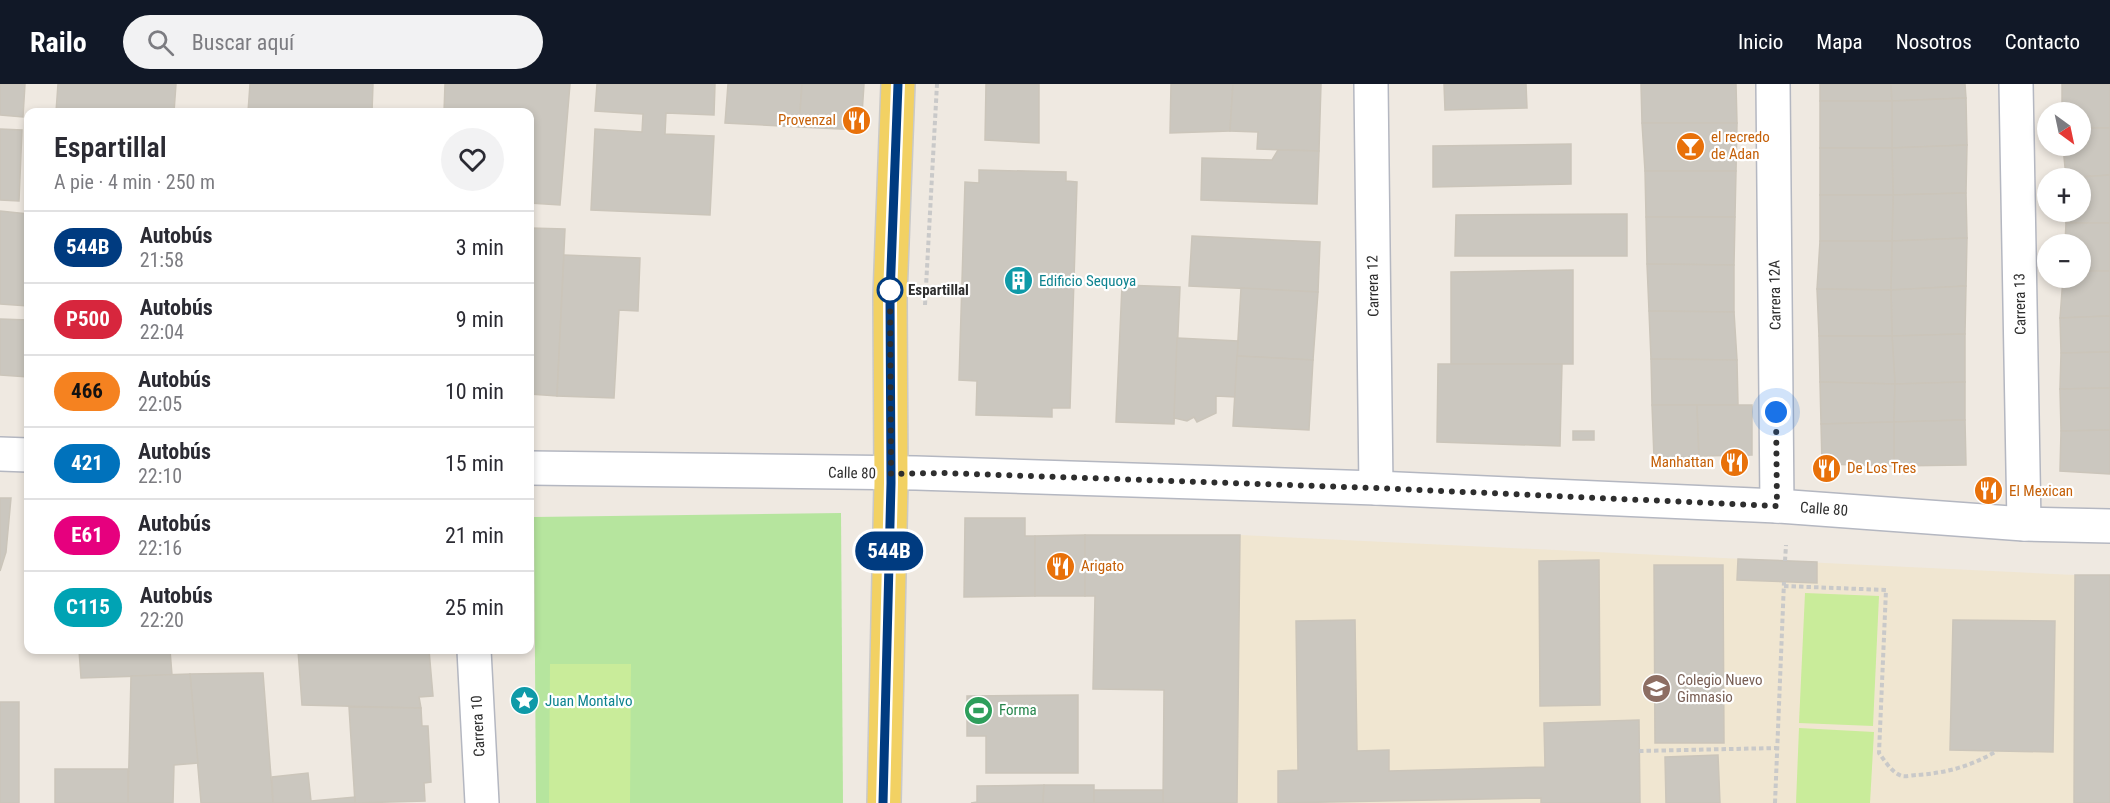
<!DOCTYPE html>
<html lang="es">
<head>
<meta charset="utf-8">
<style>
  body { margin:0; font-family:"Roboto Condensed",sans-serif; background:#f2f2f3; color:#2b2b33; height:100vh; display:flex; flex-direction:column; font-size:22px; white-space:nowrap }
  * { box-sizing:border-box; margin:0 }
  p { font-size:20px; color:#7c7c81 }
  .icon { flex:none; width:33px; height:33px; fill:none; stroke:currentColor; stroke-width:2; stroke-linecap:round; stroke-linejoin:round }
  .map { position:relative; flex:1; overflow:hidden }
  .drawer { position:absolute; left:24px; top:24px; width:510px; height:546px; display:flex; flex-direction:column; background:#fff; border-radius:12px; box-shadow:0 3px 9px #0003 }
  .drawer>* { flex:none }
  .badge { padding:0 12px; border-radius:20px; font-size:21px; line-height:39px }
  .needle { width:39px; rotate:147deg }
  .fabs { position:absolute; left:2037px; top:18px; display:grid; gap:12px }
  .fabs a { display:grid; place-items:center; width:54px; height:54px; border-radius:50%; background:#fff; box-shadow:0 3px 9px #0003; font-size:30px }
  .you { position:absolute; width:30px; height:30px; margin:-15px; border:4px solid #fff; border-radius:50%; background:#1a73e8; box-shadow:0 0 0 9px #1a73e833 }
  .map>.badge { position:absolute; translate:-50% -50%; box-shadow:0 0 0 3px #fff }
  .round { display:grid; place-items:center; flex:none; width:63px; height:63px; border-radius:32px; background:#f2f2f3 }
  .head { display:flex; align-items:center; justify-content:space-between; height:102px; padding:0 30px }
  h1 { font-size:28px; font-weight:600; line-height:45px }
  ul { padding:0; list-style:none }
  li { display:flex; align-items:center; gap:18px; height:72px; padding:0 30px; border-top:2px solid #e1e1e2 }
  li div { flex:1 }
  li b { display:block; font-size:22px }
  li em { font-style:normal }
  li .badge { min-width:66px; font-weight:700; text-align:center }
  header { display:flex; align-items:center; gap:36px; box-sizing:border-box; height:84px; padding:0 30px; background:#111827; color:#fff }
  header strong { font-size:28px }
  nav { display:flex; gap:33px; margin-inline-start:auto; font-size:21px }
  .search { width:420px; height:54px; background:#f2f2f3; display:flex; align-items:center; gap:15px; box-sizing:border-box; padding:0 21px; border-radius:33px; color:#7c7c81; font-size:22px }
  .map>svg:first-child { display:block }
</style>
</head>
<body>
<header>
<strong>Railo</strong>
<div class="search"><svg class="icon" aria-label="search" viewBox="0 0 24 24"><circle cx="10" cy="10" r="6"/><path d="M15 15l6 6"/></svg>Buscar aquí</div>
<nav><a>Inicio</a><a>Mapa</a><a>Nosotros</a><a>Contacto</a></nav>
</header>
<div class="map">
<svg width="2110" height="719" viewBox="0 0 2110 719">
  <rect width="100%" height="100%" fill="#efe9e1"/>
  <polygon fill="#f0e6d1" points="1240,451 2075,491 2074,719 1237,719"/>
  <polygon fill="#b6e59e" points="841,429 843,719 536,719 534,433"/>
  <g fill="#c9ec9a">
    <polygon points="1805,509 1879,512 1873,642 1799,639"/>
    <polygon points="550,580 631,580 630,719 549,719"/>
    <polygon points="1799,644 1874,648 1870,719 1796,719"/>
  </g>
  <g fill="#cbc7bf" stroke="#cbc5ba" stroke-width="1.5">
    <polygon points="0,0 25,0 23,33 0,31"/>
    <polygon points="58,0 176,0 174,28 56,28"/>
    <polygon points="250,0 373,0 372,28 248,28"/>
    <polygon points="445,0 570,0 560,121 530,119 530,28 444,28"/>
    <polygon points="597,0 715,0 714,31 666,29 665,50 714,52 710,131 591,126 595,45 642,48 643,30 595,27"/>
    <polygon points="728,0 802,0 799,43 725,39"/>
    <polygon points="802,0 864,0 861,46 799,43"/>
    <polygon points="986,0 1039,0 1039,59 985,56"/>
    <polygon points="1171,0 1233,0 1230,47 1170,49"/>
    <polygon points="1233,0 1321,0 1319,67 1257,65 1258,48 1230,47"/>
    <polygon points="1444,0 1526,0 1527,24 1445,26"/>
    <polygon points="1641,0 1736,0 1737,39 1642,39"/>
    <polygon points="1820,0 1891,0 1892,17 1820,17"/>
    <polygon points="1891,0 1965,0 1966,14 1892,17"/>
    <polygon points="2062,0 2110,0 2110,44 2080,44 2080,28 2062,28"/>
    <polygon points="1966,14 1967,61 1892,64 1892,17"/>
    <rect x="1820" y="17" width="72" height="47"/>
    <polygon points="1642,39 1737,39 1736,87 1645,87"/>
    <polygon points="2080,44 2110,44 2110,91 2066,94 2063,62 2080,62"/>
    <polygon points="0,45 22,46 19,117 0,116"/>
    <polygon points="1571,60 1571,100 1433,103 1433,62"/>
    <polygon points="1967,61 1966,109 1893,111 1892,64"/>
    <polygon points="1820,64 1892,64 1893,111 1820,111"/>
    <polygon points="1278,66 1319,67 1317,120 1201,116 1202,74 1272,76"/>
    <polygon points="979,86 1066,88 1066,97 1077,98 1070,324 1052,324 1052,333 976,331 977,297 959,296 965,98 979,99"/>
    <polygon points="1645,87 1736,87 1735,133 1646,133"/>
    <polygon points="2110,91 2110,139 2066,139 2066,128 2080,128 2080,94 2066,94"/>
    <polygon points="1966,109 1967,154 1892,157 1893,111"/>
    <polygon points="1820,111 1893,111 1892,157 1820,157"/>
    <polygon points="0,127 28,130 28,222 0,220"/>
    <polygon points="1627,130 1627,172 1455,172 1456,131"/>
    <polygon points="1646,133 1735,133 1734,181 1647,180"/>
    <polygon points="2066,139 2110,139 2110,187 2080,187 2080,160 2065,160"/>
    <polygon points="530,144 565,145 557,312 530,310"/>
    <polygon points="1192,152 1320,158 1318,208 1189,202"/>
    <polygon points="1967,154 1966,202 1891,206 1892,157"/>
    <polygon points="1820,157 1892,157 1891,206 1817,205"/>
    <polygon points="564,171 640,174 638,227 619,226 614,314 557,312"/>
    <polygon points="1647,180 1734,181 1734,228 1649,227"/>
    <polygon points="1573,186 1573,280 1451,280 1451,188"/>
    <polygon points="2080,187 2110,187 2110,232 2060,234 2063,194 2080,194"/>
    <polygon points="1122,201 1180,203 1174,340 1116,338"/>
    <polygon points="1966,202 1965,250 1892,252 1891,206"/>
    <polygon points="1241,204 1318,208 1313,276 1237,272"/>
    <polygon points="1817,205 1891,206 1892,252 1819,252"/>
    <polygon points="1649,227 1734,228 1737,276 1651,275"/>
    <polygon points="2110,232 2110,268 2061,269 2060,234"/>
    <polygon points="0,235 28,236 28,293 0,291"/>
    <polygon points="1965,250 1965,298 1895,300 1892,252"/>
    <polygon points="1819,252 1892,252 1895,300 1820,298"/>
    <polygon points="1177,254 1238,257 1235,313 1216,312 1216,329 1197,338 1194,333 1187,337 1174,334"/>
    <polygon points="2110,268 2110,304 2060,305 2061,269"/>
    <polygon points="1237,272 1313,276 1309,346 1233,342"/>
    <polygon points="1651,275 1737,276 1738,321 1652,321"/>
    <polygon points="1438,280 1562,280 1560,362 1437,358"/>
    <polygon points="1820,298 1895,300 1894,338 1821,340"/>
    <polygon points="1965,298 1965,336 1894,338 1895,300"/>
    <polygon points="2110,304 2110,346 2061,347 2060,305"/>
    <polygon points="1652,321 1697,321 1699,372 1654,374"/>
    <polygon points="1697,321 1752,321 1752,371 1699,372"/>
    <polygon points="1965,336 1966,381 1894,382 1894,338"/>
    <polygon points="1894,338 1894,382 1822,380 1821,340"/>
    <polygon points="2110,346 2110,390 2060,387 2061,347"/>
    <rect x="1573" y="347" width="21" height="9"/>
    <polygon points="0,414 11,414 6,468 0,487"/>
    <polygon points="965,434 1025,434 1025,452 1035,452 1035,512 964,513"/>
    <polygon points="1085,451 1085,512 1035,512 1035,452"/>
    <polygon points="1085,451 1240,451 1237,719 1163,719 1164,606 1093,605 1095,512 1085,512"/>
    <polygon points="1738,475 1817,478 1817,499 1737,496"/>
    <polygon points="1599,476 1600,621 1540,622 1539,477"/>
    <polygon points="1654,481 1723,481 1724,659 1655,659"/>
    <polygon points="2075,491 2110,491 2110,719 2074,719"/>
    <polygon points="1355,536 1357,667 1389,666 1389,687 1545,683 1544,639 1639,636 1640,719 1541,719 1541,714 1278,719 1278,687 1298,686 1296,537"/>
    <polygon points="1953,536 2055,537 2053,668 1950,666"/>
    <polygon points="79,566 170,566 172,591 81,594"/>
    <polygon points="298,566 429,566 433,612 419,613 421,624 302,621"/>
    <polygon points="263,589 273,719 201,719 190,590"/>
    <polygon points="190,590 198,679 174,681 173,719 128,719 131,592"/>
    <polygon points="1078,611 1078,689 986,689 986,652 967,652 967,612"/>
    <rect x="0" y="618" width="19" height="101"/>
    <polygon points="349,623 421,624 422,642 428,642 431,698 424,699 425,717 355,719"/>
    <polygon points="1718,671 1720,719 1666,719 1665,673"/>
    <rect x="55" y="685" width="73" height="34"/>
    <polygon points="308,689 311,717 355,713 355,719 273,719 272,693"/>
    <polygon points="1044,701 1043,719 971,719 977,718 977,702"/>
    <polygon points="1044,701 1094,701 1094,719 1043,719"/>
    <rect x="1094" y="706" width="69" height="13"/>
  </g>
  <g fill="none" stroke-linecap="round" stroke-linejoin="round">
    <defs>
      <g id="minor">
        <polyline points="1371,0 1376,404"/>
        <polyline points="1773,0 1777,422"/>
        <polyline points="2016,0 2024,440"/>
        <polyline points="0,370 28,371"/>
        <polyline points="530,384 916,389 1376,404 1777,422 2024,440 2110,442"/>
        <polyline points="474,566 482,719"/>
      </g>
      <polyline id="major" points="884,719 891,399 890,212 898,0"/>
    </defs>
    <use href="#minor" stroke="#b4b7c1" stroke-width="36"/>
    <use href="#major" stroke="#c9c9c9" stroke-width="36"/>
    <g stroke="#c9c9c9" stroke-width="4" stroke-dasharray="4.5 3" stroke-linecap="butt">
      <polyline points="925,221 937,0"/>
      <polyline points="1785,477 1786,461"/>
      <path d="M1784,502L1886,506L1879,669C1885,677 1892,689 1902,692C1906,693 1913,691 1917,691C1947,689 1971,682 1997,667"/>
      <polyline points="1639,667 1777,664"/>
      <polyline points="1775,719 1784,498"/>
    </g>
    <use href="#minor" stroke="#fff" stroke-width="33"/>
    <use href="#major" stroke="#f2d163" stroke-width="33"/>
  </g>
  <g fill="none" stroke-linecap="round" stroke-linejoin="round">
    <defs>
      <polyline id="line" points="883,719 891,399 890,212 898,0"/>
    </defs>
    <use href="#line" stroke="#fff" stroke-width="14"/>
    <use href="#line" stroke="#003b80" stroke-width="9"/>
    <polyline stroke="#2e2e2e" stroke-width="6" stroke-dasharray="0 10.8" points="890,206 891,390 941,389 1376,404 1777,422 1776,328"/>
  </g>
  <defs>
    <symbol id="restaurant-disc" viewBox="-11 -11 22 22"><circle r="9.5" fill="#e8710a" stroke="#fff"/><path d="M-5-6h1v4h1v-4h1v4h1v-4h1v5L-1.5 .5V6h-2V.5L-5-1ZM5-6V6H3V1.5H1.5Q1.5-4 5-6Z" fill="#fff"/></symbol>
    <symbol id="bar-disc" viewBox="-11 -11 22 22"><circle r="9.5" fill="#e8710a" stroke="#fff"/><path d="M-6-5H6L.8 .8V4.5H3.5V6h-7V4.5H-.8V.8Z" fill="#fff"/></symbol>
    <symbol id="building-disc" viewBox="-11 -11 22 22"><circle r="9.5" fill="#0f9aa8" stroke="#fff"/><path d="M-4-6H4V6H1V3H-1V6H-4ZM-2.5-4.3h1.7v1.8h-1.7ZM.8-4.3h1.7v1.8H.8ZM-2.5-1h1.7V.8h-1.7ZM.8-1h1.7V.8H.8Z" fill="#fff"/></symbol>
    <symbol id="school-disc" viewBox="-11 -11 22 22"><circle r="9.5" fill="#8d6e63" stroke="#fff"/><path d="M0-5L7-2L0 1L-7-2ZM-4 1L0 2.5L4 1V4Q0 6-4 4Z" fill="#fff"/></symbol>
    <symbol id="sight-disc" viewBox="-11 -11 22 22"><circle r="9.5" fill="#0f9aa8" stroke="#fff"/><path d="M0-6L1.8-2.2L6-1.7L2.9 1.2L3.7 5.4L0 3.3L-3.7 5.4L-2.9 1.2L-6-1.7L-1.8-2.2Z" fill="#fff"/></symbol>
    <symbol id="stadium-disc" viewBox="-11 -11 22 22"><circle r="9.5" fill="#2e9e5b" stroke="#fff"/><path d="M0-5a6.5 5 0 1 0 0 10a6.5 5 0 1 0 0-10ZM-3.5-1.8h7v3.6h-7Z" fill="#fff"/></symbol>
  </defs>
  <g fill-rule="evenodd">
    <use href="#restaurant-disc" x="840" y="20" width="33" height="33"/>
    <use href="#bar-disc" x="1674" y="46" width="33" height="33"/>
    <use href="#building-disc" x="1002" y="180" width="33" height="33"/>
    <use href="#restaurant-disc" x="1718" y="362" width="33" height="33"/>
    <use href="#restaurant-disc" x="1810" y="368" width="33" height="33"/>
    <use href="#restaurant-disc" x="1972" y="390" width="33" height="33"/>
    <use href="#restaurant-disc" x="1044" y="466" width="33" height="33"/>
    <use href="#school-disc" x="1640" y="588" width="33" height="33"/>
    <use href="#sight-disc" x="508" y="600" width="33" height="33"/>
    <use href="#stadium-disc" x="962" y="610" width="33" height="33"/>
  </g>
  <circle fill="#fff" stroke="#003b80" stroke-width="3" cx="890" cy="206" r="12"/>
  <g text-anchor="middle" stroke-width="4.5" stroke-linejoin="round" paint-order="stroke">
    <g font-size="15" fill="#c56008" stroke="#fff" text-anchor="start">
      <text x="836" y="41" text-anchor="end">Provenzal</text>
      <text x="1711" y="58">el recredo<tspan x="1711" dy="17">de Adan</tspan></text>
      <text x="1714" y="383" text-anchor="end">Manhattan</text>
      <text x="1847" y="389">De Los Tres</text>
      <text x="2009" y="412">El Mexican</text>
      <text x="1081" y="487">Arigato</text>
    </g>
    <g font-size="15" fill="#0d838f" stroke="#fff" text-anchor="start">
      <text x="1039" y="202">Edificio Sequoya</text>
      <text x="545" y="622">Juan Montalvo</text>
    </g>
    <g font-size="15" fill="#2e2e2e" stroke="#fff">
      <text transform="translate(1373 202) rotate(-91)" y="5">Carrera 12</text>
      <text transform="translate(1775 211) rotate(-91)" y="5">Carrera 12A</text>
      <text transform="translate(2020 220) rotate(-91)" y="5">Carrera 13</text>
      <text transform="translate(852 389) rotate(1)" y="5">Calle 80</text>
      <text transform="translate(1824 425) rotate(4)" y="5">Calle 80</text>
      <text transform="translate(478 642) rotate(-93)" y="5">Carrera 10</text>
    </g>
    <g font-size="15" font-weight="bold" fill="#2e2e2e" stroke="#fff" text-anchor="start">
      <text x="908" y="211">Espartillal</text>
    </g>
    <g font-size="15" fill="#785e54" stroke="#fff" text-anchor="start">
      <text x="1677" y="601">Colegio Nuevo<tspan x="1677" dy="17">Gimnasio</tspan></text>
    </g>
    <g font-size="15" fill="#27864d" stroke="#fff" text-anchor="start">
      <text x="999" y="631">Forma</text>
    </g>
  </g>
</svg>
<div class="fabs">
<a><svg class="needle" viewBox="-14 -14 28 28"><path d="M0-13l5 13h-10z" fill="#e53935"/><path d="M0 13l5-13h-10z" fill="#7c7c81"/></svg></a>
<a>+</a>
<a>−</a>
</div>
<div class="you" style="left:1776px;top:328px"></div>
<b class="badge" style="left:889px;top:467px;background:#003b80;color:#fff">544B</b>
<section class="drawer">
<div class="head"><div><h1>Espartillal</h1><p>A pie · 4 min · 250 m</p></div><a class="round"><svg class="icon" aria-label="heart" viewBox="0 0 24 24"><path d="M12 20l-8-8c-3-5 5-10 8-4 3-6 11-1 8 4z"/></svg></a></div>
<ul>
<li><span class="badge" style="background:#003b80;color:#fff">544B</span><div><b>Autobús</b><p>21:58</p></div><em>3 min</em></li>
<li><span class="badge" style="background:#d7263d;color:#fff">P500</span><div><b>Autobús</b><p>22:04</p></div><em>9 min</em></li>
<li><span class="badge" style="background:#f58220;color:#111">466</span><div><b>Autobús</b><p>22:05</p></div><em>10 min</em></li>
<li><span class="badge" style="background:#0072bc;color:#fff">421</span><div><b>Autobús</b><p>22:10</p></div><em>15 min</em></li>
<li><span class="badge" style="background:#e6007e;color:#fff">E61</span><div><b>Autobús</b><p>22:16</p></div><em>21 min</em></li>
<li><span class="badge" style="background:#00a3b4;color:#fff">C115</span><div><b>Autobús</b><p>22:20</p></div><em>25 min</em></li>
</ul>
</section>
</div>
</body>
</html>
